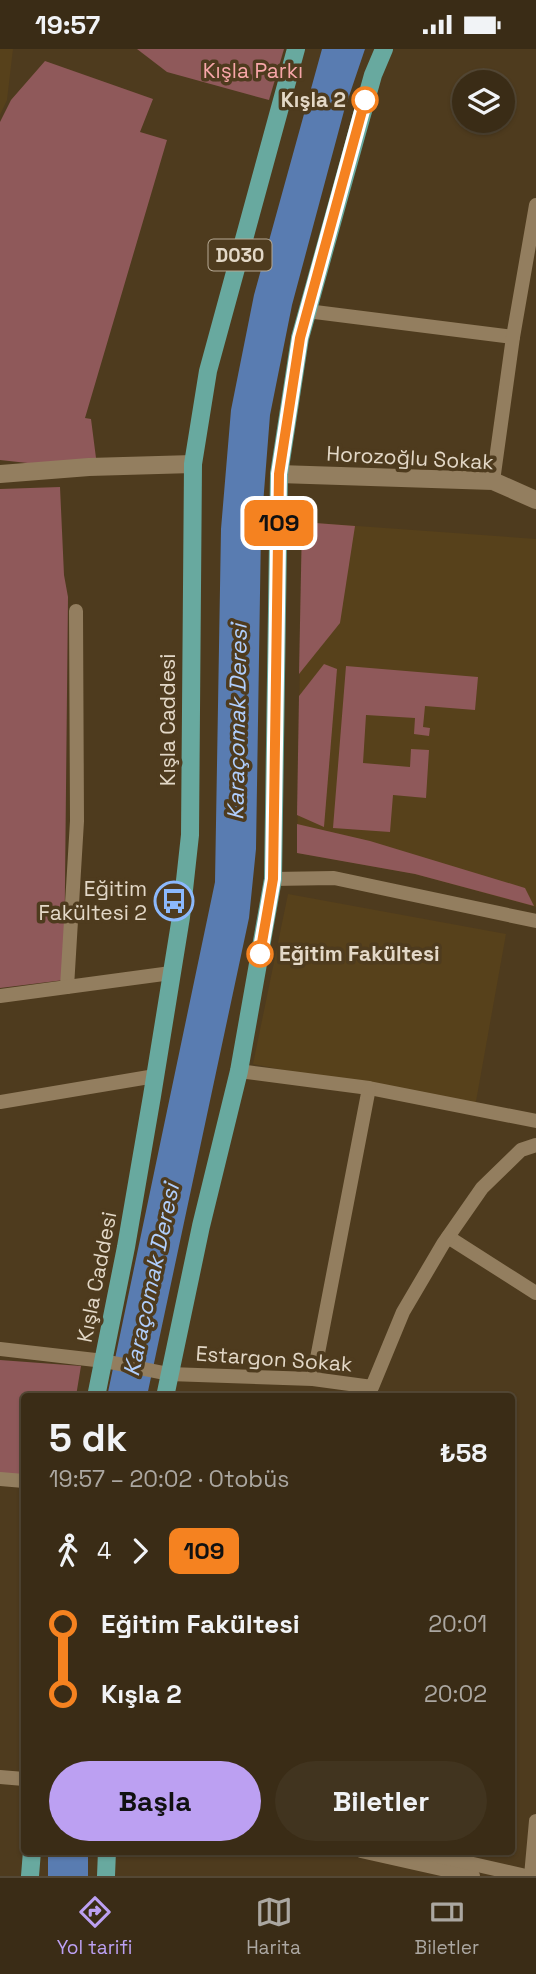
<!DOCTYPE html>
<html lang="tr">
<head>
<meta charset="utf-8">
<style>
  body { margin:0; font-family:"Space Grotesk",sans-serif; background:#41341f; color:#f1f3f6; height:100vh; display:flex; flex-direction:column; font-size:26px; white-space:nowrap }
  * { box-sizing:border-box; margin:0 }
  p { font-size:23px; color:#aba7a1 }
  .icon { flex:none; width:38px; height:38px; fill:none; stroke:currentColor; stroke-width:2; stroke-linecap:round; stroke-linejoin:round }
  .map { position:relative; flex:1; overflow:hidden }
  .panel { position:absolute; left:21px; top:1344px; width:494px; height:462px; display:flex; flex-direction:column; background:#3a2c16; border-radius:7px; box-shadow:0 2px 5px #0004,0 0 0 2px #544835 }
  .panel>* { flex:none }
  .badge { padding:0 14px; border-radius:10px; font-size:24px; line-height:46px }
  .buttons { position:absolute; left:452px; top:21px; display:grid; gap:14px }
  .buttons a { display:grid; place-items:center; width:63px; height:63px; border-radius:50%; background:#3a2c16; box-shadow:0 2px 5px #0004,0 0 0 2px #544835; font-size:35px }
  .map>.badge { position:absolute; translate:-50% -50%; box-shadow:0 0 0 4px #fff }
  .legs { display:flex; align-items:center; gap:10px; height:77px; padding:0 28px; font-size:23px }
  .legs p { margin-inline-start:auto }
  .headline { display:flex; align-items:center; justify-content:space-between; height:119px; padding:0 28px }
  h1 { font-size:38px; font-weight:800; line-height:52px }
  .cta { display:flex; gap:14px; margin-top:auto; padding:14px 28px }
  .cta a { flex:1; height:80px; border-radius:42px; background:#bca0f2; color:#111; font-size:28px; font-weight:800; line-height:80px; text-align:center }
  .cta a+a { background:#41341f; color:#f1f3f6 }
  ul { padding:0 28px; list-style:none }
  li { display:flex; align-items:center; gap:24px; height:70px; font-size:26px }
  li i { display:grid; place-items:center; width:10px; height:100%; margin:0 9px; background:currentColor }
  li i::after { content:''; width:18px; height:18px; margin:-9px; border:5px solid; border-radius:50%; background:#3a2c16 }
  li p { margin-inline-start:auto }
  li:first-child i { background:linear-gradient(#0000 50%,currentColor 0) }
  li:last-child i { background:linear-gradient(currentColor 50%,#0000 0) }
  .status { display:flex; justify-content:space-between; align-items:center; height:49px; padding:0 35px; background:#3a2c16; direction:ltr }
  .status svg { height:19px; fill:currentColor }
  .tabs { display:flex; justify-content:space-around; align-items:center; height:98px; border-top:2px solid #544835; background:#3a2c16; font-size:19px; color:#aba7a1 }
  .tabs a { display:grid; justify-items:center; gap:4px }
  .tabs .selected { color:#bca0f2 }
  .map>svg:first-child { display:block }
</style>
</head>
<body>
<div class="status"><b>19:57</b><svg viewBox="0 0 49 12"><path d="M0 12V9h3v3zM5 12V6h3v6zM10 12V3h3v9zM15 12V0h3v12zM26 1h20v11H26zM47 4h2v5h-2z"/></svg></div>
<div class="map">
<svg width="536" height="1827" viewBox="0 0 536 1827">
  <rect width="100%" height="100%" fill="#4e3b1e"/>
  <g fill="#57411b">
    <polygon points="0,0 13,0 7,51 0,66"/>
    <polygon points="302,473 536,490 536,858 415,825 297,804"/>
    <polygon points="288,845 506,885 475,1058 253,1015"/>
  </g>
  <g fill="#8f595a">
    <polygon points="137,0 284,0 269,51 167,23"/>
    <polygon points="45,12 153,50 140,83 167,91 85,369 91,370 96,409 55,417 0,411 0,73 11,51"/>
    <polygon points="60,438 64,526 68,548 64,931 0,939 0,440"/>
    <polygon points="302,473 355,477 340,574 299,625"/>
    <polygon points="324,615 337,620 324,778 297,766 299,647"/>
    <polygon points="346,617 478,628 475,661 425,657 423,678 430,679 429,687 414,685 415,669 366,666 363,714 410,718 411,700 429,701 426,749 393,746 390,783 333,779"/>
    <polygon points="297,775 370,792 525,839 534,857 415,825 297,804"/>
    <polygon points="0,1311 81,1317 76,1347 24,1348 24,1431 0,1429"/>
  </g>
  <g fill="#597cb1">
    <polygon points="322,0 365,0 344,62 292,256 270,366 261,481 256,800 249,869 147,1347 107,1348 215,833 221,480 231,361 254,246"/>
    <rect x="48" y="1803" width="40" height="24"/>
  </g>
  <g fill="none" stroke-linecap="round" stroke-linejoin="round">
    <g stroke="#937e5f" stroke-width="14">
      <polyline points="307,262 513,288"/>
      <polyline points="493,432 513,288 536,156"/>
      <polyline points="273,830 334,829 536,872"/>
      <polyline points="67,938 77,772 76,562"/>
      <polyline points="0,947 171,924"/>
      <polyline points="239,1022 369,1039 536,1072"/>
      <polyline points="0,1053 155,1027"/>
      <polyline points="448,1188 536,1244"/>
      <polyline points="0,1300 104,1312 169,1325 313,1330 372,1338 403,1263 443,1195 482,1139 521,1101 536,1096"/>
      <polyline points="313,1330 369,1039"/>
      <polyline points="0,1430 24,1432"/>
      <polyline points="0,1728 24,1730"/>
      <polyline points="361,1802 473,1827"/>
      <polyline points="416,1802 526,1827"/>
      <polyline points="531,1827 536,1772"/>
    </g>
    <g stroke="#937e5f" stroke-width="18">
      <polyline points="0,425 89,418 193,415"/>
      <polyline points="279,425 493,432 536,451"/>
    </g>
    <g stroke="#68a99f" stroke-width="18">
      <polyline points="96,1348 126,1198 152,1047 181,868 190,786 193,415 208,322 296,0"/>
      <polyline points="165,1348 201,1177 239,1022 273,830 279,425 300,289 373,26 384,0"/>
      <polyline points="30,1827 32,1802"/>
      <polyline points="106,1827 107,1802"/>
    </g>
  </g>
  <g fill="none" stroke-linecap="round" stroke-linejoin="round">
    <defs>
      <polyline id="line-1" points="260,905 273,830 279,425 300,289 365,51"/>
    </defs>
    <use href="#line-1" stroke="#fff" stroke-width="16"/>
    <use href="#line-1" stroke="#f58220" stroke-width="10"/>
  </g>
  <defs>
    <symbol id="bus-ring" viewBox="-11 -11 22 22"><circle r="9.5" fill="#4e3b1e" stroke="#8cb9fc" stroke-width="1.5"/><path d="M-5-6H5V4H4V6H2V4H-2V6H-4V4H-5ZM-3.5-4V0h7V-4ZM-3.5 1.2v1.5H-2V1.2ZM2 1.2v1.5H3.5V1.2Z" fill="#8cb9fc"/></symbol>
  </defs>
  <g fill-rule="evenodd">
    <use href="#bus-ring" x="152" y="830" width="44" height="44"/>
  </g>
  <g fill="#fff" stroke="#f58220" stroke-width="3.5">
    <circle cx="365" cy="51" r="12"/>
    <circle cx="260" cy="905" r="12"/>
  </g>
  <g text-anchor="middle" stroke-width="7" stroke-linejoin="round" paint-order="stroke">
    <rect fill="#4e3b1e" stroke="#b6a994" stroke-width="2" x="208.5" y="190.5" width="63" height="31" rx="5"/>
    <g font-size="19" font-weight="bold" fill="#e3d8c7">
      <text x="240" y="213">D030</text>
    </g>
    <g font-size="21" fill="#f7a6a8" stroke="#4e3b1e">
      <text x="253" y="29">Kışla Parkı</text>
    </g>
    <g font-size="21" font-weight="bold" fill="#e3d8c7" stroke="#4e3b1e" text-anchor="end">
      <text x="346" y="58">Kışla 2</text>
      <text x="279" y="912" text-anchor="start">Eğitim Fakültesi</text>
    </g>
    <g font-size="21" fill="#e3d8c7" stroke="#4e3b1e">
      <text transform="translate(410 409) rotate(3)" y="7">Horozoğlu Sokak</text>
      <text transform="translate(168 671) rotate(-90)" y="7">Kışla Caddesi</text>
      <text transform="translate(97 1228) rotate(-79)" y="7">Kışla Caddesi</text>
      <text transform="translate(274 1310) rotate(4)" y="7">Estargon Sokak</text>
    </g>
    <g font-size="21" fill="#e3d8c7" stroke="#4e3b1e" text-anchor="end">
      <text x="147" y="847">Eğitim<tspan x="147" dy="24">Fakültesi 2</tspan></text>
    </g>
    <g font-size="23" font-style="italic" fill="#b0cefc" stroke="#4e3b1e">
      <text transform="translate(237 673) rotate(-89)" y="8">Karaçomak Deresi</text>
      <text transform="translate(151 1231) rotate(-78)" y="8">Karaçomak Deresi</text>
    </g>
  </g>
</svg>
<div class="buttons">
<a><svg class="icon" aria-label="layers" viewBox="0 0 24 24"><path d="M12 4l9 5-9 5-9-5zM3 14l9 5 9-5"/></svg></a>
</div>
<b class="badge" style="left:279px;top:474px;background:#f58220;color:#111">109</b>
<section class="panel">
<div class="headline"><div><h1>5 dk</h1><p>19:57 – 20:02 · Otobüs</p></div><b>₺58</b></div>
<div class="legs"><svg class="icon" aria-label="walk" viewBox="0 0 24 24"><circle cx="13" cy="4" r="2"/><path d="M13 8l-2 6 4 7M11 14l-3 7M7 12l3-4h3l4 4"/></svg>4<svg class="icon" aria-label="forward" viewBox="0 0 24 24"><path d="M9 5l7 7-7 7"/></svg><b class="badge" style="background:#f58220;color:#111">109</b></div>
<ul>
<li><i style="color:#f58220"></i><b>Eğitim Fakültesi</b><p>20:01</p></li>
<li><i style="color:#f58220"></i><b>Kışla 2</b><p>20:02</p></li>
</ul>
<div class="cta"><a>Başla</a><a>Biletler</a></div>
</section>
</div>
<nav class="tabs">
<a class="selected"><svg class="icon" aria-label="directions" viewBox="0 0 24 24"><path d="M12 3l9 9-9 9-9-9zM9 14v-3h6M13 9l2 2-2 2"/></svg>Yol tarifi</a>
<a><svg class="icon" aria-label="map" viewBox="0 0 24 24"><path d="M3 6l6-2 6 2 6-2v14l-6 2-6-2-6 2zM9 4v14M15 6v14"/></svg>Harita</a>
<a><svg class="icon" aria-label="tickets" viewBox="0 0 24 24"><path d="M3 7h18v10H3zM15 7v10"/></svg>Biletler</a>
</nav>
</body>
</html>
